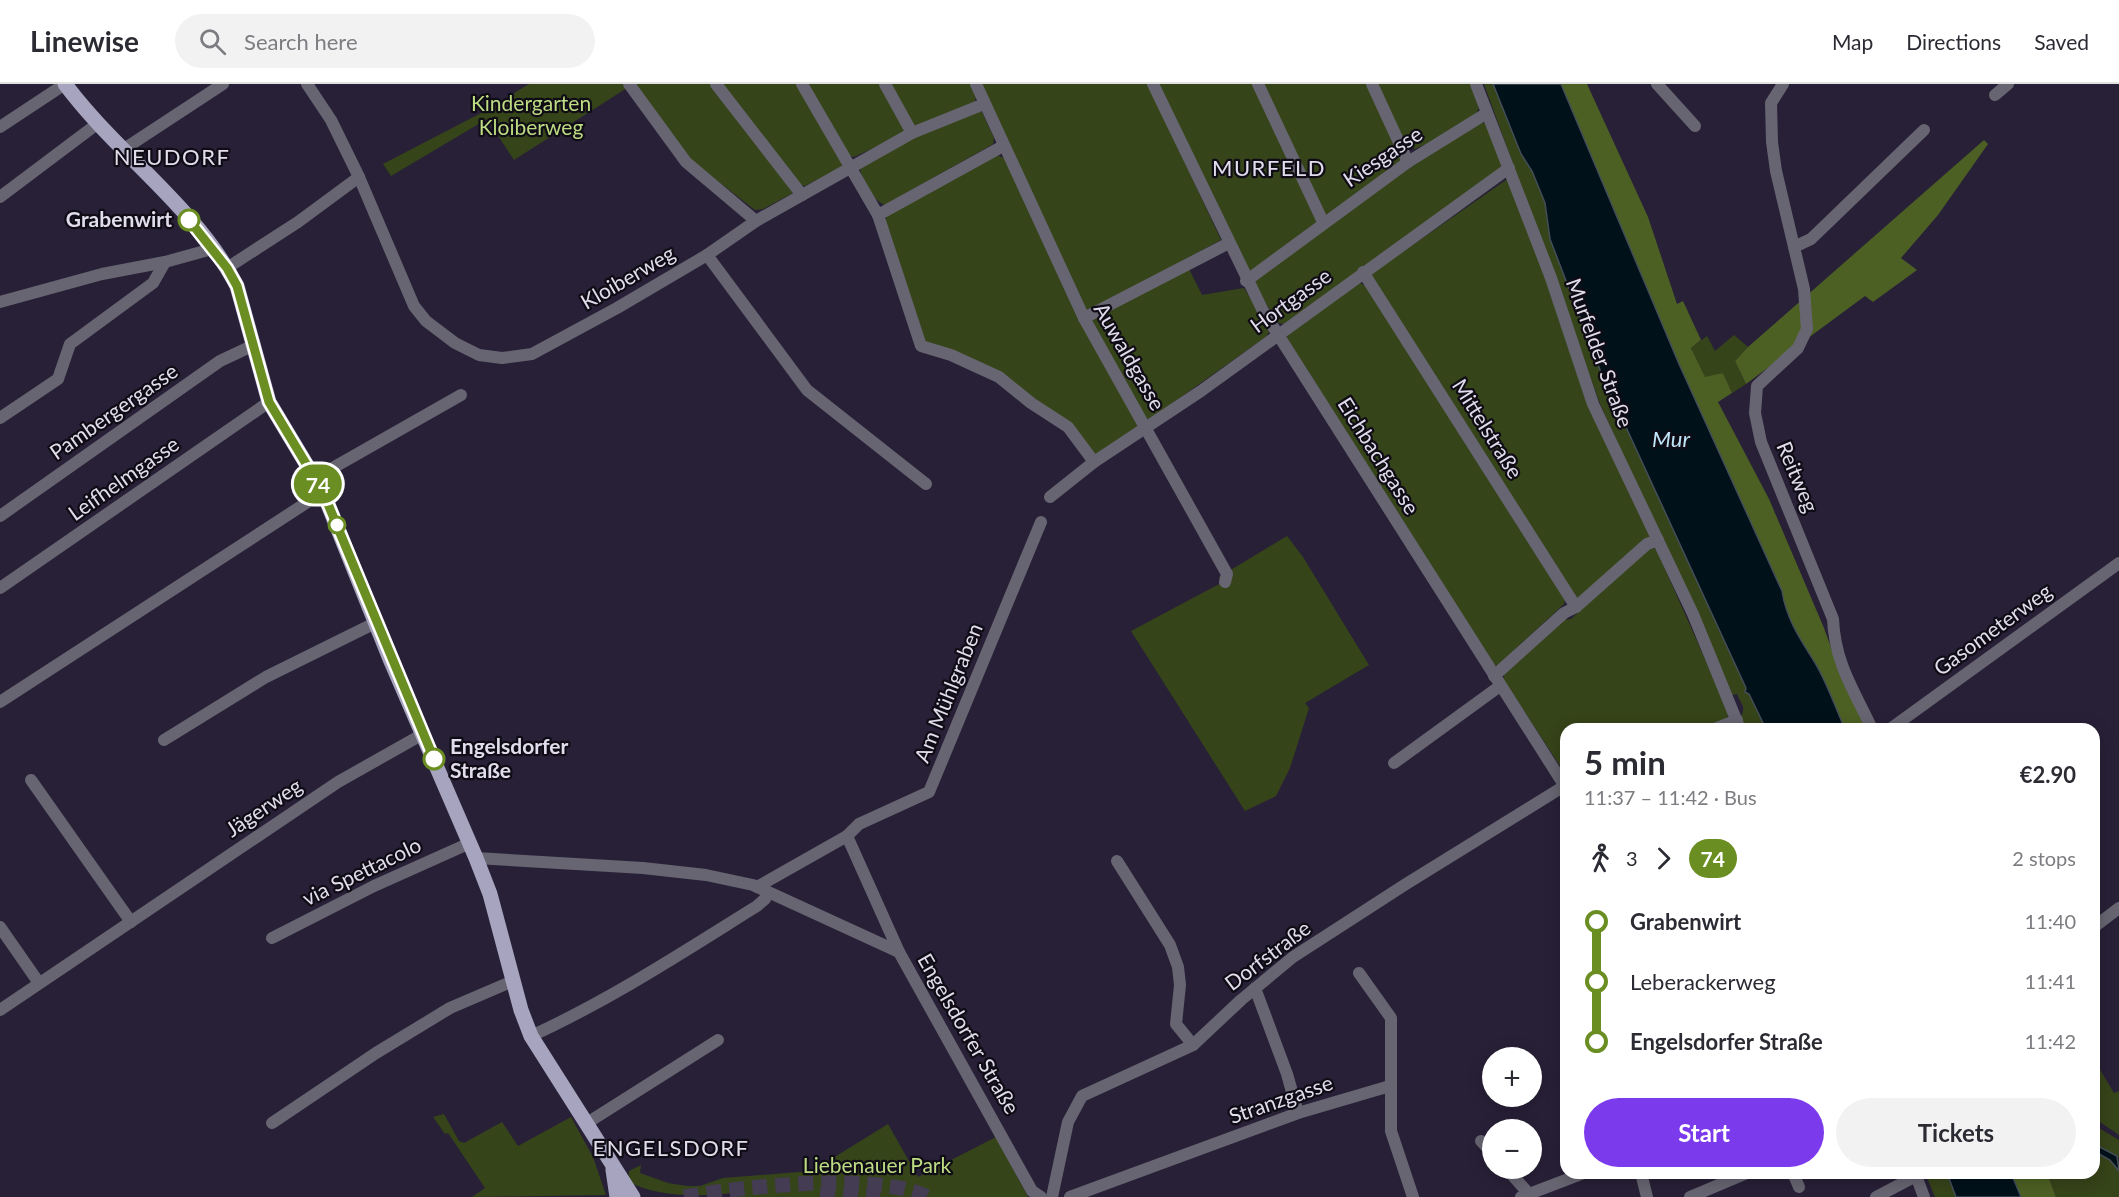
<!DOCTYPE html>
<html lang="en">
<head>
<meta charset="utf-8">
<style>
  body { margin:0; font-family:Lato,sans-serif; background:#f2f2f3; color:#2b2b33; height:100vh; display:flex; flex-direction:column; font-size:22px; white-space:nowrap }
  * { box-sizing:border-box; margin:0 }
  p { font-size:20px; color:#7c7c81 }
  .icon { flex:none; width:33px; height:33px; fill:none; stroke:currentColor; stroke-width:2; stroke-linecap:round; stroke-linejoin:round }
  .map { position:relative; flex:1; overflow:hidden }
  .drawer { position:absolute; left:1560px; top:639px; width:540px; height:456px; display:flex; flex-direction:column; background:#fff; border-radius:18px; box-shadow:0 3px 15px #0003 }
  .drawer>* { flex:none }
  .badge { padding:0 12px; border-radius:20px; font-size:21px; line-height:39px }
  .fabs { position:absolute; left:1482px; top:963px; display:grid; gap:12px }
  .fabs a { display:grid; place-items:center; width:60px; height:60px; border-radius:50%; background:#fff; box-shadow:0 3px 15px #0003; font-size:30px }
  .map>.badge { position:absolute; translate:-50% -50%; box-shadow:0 0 0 3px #fff }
  .legs { display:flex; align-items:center; gap:9px; height:66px; padding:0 24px; font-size:20px }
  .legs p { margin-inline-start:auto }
  .headline { display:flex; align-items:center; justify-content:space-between; height:102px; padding:0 24px }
  h1 { font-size:33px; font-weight:700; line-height:45px }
  .primary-button { display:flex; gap:12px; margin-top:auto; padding:12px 24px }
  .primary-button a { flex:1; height:69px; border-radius:36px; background:#7c3aed; color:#fff; font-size:24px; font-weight:700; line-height:69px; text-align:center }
  .primary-button a+a { background:#f2f2f3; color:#2b2b33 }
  ul { padding:0 24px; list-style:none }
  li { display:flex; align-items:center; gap:21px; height:60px; font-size:22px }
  li i { display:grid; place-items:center; width:9px; height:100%; margin:0 8px; background:currentColor }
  li i::after { content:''; width:15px; height:15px; margin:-8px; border:4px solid; border-radius:50%; background:#fff }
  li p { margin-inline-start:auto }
  li:first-child i { background:linear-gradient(#0000 50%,currentColor 0) }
  li:last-child i { background:linear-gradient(currentColor 50%,#0000 0) }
  header { display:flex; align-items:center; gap:36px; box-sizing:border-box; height:84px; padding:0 30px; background:#fff; border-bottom:2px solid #e1e1e2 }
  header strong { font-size:28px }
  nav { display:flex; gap:33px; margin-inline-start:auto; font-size:21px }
  .search { width:420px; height:54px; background:#f2f2f3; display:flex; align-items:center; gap:15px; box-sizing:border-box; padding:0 21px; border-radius:33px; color:#7c7c81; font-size:22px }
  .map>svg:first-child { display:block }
</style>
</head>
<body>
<header>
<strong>Linewise</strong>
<div class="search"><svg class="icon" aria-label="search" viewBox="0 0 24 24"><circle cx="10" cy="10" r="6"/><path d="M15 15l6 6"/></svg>Search here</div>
<nav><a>Map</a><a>Directions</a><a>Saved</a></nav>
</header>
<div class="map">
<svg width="2119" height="1113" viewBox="0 0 2119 1113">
  <rect width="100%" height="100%" fill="#282037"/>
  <g fill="#364419">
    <polygon points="529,0 624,0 627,4 514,76 487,35 391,92 383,80 483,28"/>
    <polygon points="633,0 711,0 793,109 763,125 755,126 689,75"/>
    <polygon points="720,0 799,0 844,76 841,83 805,102 800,101"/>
    <polygon points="807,0 881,0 905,44 903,50 854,73 849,72"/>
    <polygon points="888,0 970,0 976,14 973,20 915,44"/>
    <polygon points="979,0 1148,0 1221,156 1086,228"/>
    <polygon points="1159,0 1254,0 1318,137 1251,187 1246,185"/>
    <polygon points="1263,0 1369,0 1403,75 1328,131 1324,130"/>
    <path d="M1377,0H1470L1479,24C1470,45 1434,56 1415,65L1405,61Z"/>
    <path d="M1484,0H1493L1521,70L1532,87L1545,119L1550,155L1602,291L1746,604L1745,608L1749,610L1766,645H1744L1740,634C1747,622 1741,621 1737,610L1732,611L1600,320Z"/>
    <path d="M976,27L982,28L994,54L993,60L885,121C872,116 861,96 860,83L916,53Z"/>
    <polygon points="1478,39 1487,39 1503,81 1498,87 1284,240 1278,239 1255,202 1255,195 1368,111"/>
    <polygon points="994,70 1004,74 1142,342 1099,371 1094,370 1038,319 921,255 885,140 888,128"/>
    <polygon points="1509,94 1650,452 1582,515 1576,514 1368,192"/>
    <polygon points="1188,183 1202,211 1244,204 1270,245 1267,252 1150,335 1145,334 1090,237"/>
    <polygon points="1360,199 1366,202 1565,515 1564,520 1498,581 1493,581 1287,254 1288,249"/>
    <polygon points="1734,251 1748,263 1735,277 1746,300 1732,309 1723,289 1705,294 1691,264 1707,252 1715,267"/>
    <polygon points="1287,452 1303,473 1369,581 1305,619 1309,624 1290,684 1276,712 1245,727 1131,547 1221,499 1219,493"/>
    <polygon points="1649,462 1656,465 1729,629 1726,636 1700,645 1566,645 1566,691 1503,595 1505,588 1561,536 1571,535"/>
    <polygon points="2096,979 2114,1009 2119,1007 2119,1051 2094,1034"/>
    <polygon points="444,1030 459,1057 464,1059 502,1038 518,1062 571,1033 593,1073 606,1111 472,1113 485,1104 448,1049 445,1050 433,1033"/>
    <path d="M888,1040L918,1093L996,1053L1028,1113H732L731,1109C699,1113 654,1113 628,1097L629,1087L641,1081L640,1089L668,1099L687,1102H700L723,1094L812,1087Z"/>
    <polygon points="2094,1041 2119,1056 2119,1074 2094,1060"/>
    <polygon points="2094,1067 2110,1076 2119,1087 2119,1113 2056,1113 2047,1089 2094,1089"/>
    <polygon points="1925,1089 1946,1089 1956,1113 1935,1113"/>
  </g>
  <g fill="#4d6023">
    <path d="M1561,0H1587L1648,133L1677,220L1683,217L1701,256L1691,264L1705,293L1723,289L1732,309L1718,318L1769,415L1824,544L1843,597L1866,645H1845C1835,623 1827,598 1814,577C1800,555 1786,534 1782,507L1679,280Z"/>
    <polygon points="1984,56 1988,60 1938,131 1901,174 1917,186 1873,218 1865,212 1746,300 1735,277 1748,263"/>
    <polygon points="2011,1089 2047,1089 2056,1113 2021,1113"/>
  </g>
  <g fill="#00111a" stroke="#444e59" stroke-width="1.5">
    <path d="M1493,0H1561L1679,280L1782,507C1786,534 1800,555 1814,577C1827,598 1835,623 1845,645H1766L1749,610L1745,608L1746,604L1602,291L1550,155L1545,119L1532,87L1521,70Z"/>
    <polygon points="2094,1060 2117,1072 2119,1087 2110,1076 2094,1067"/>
    <polygon points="1947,1089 2011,1089 2021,1113 1956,1113"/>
  </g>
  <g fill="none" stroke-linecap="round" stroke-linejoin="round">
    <g stroke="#443c52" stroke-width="15" stroke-dasharray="15 8" stroke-linecap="butt">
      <polyline points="820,1110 880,1113"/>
      <path d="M684,1113C740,1103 878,1087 927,1113"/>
    </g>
    <g stroke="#666571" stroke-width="12">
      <polyline points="307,0 331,36 359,93 414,222 426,237 455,259 479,271 502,274 532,270 617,224 707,171 756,137 912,49 984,20"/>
      <polyline points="629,0 686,78 756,137"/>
      <polyline points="716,0 802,111"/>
      <polyline points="802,0 878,131 921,262 951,271 999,293 1031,319 1068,343 1094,378 1050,413"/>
      <polyline points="885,0 912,49"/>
      <polyline points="976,0 1084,234 1227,490 1225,498"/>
      <polyline points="1153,0 1263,227 1566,704"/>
      <polyline points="1258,0 1323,138"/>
      <polyline points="1372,0 1408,78"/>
      <polyline points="1476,0 1551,194 1593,320 1693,530 1740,645"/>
      <polyline points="1657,0 1695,42"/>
      <path d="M1783,0L1771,19L1772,58L1776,87L1804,205L1807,245L1798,264L1757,302L1755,329L1761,358L1833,535C1835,580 1854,606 1872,645"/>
      <polyline points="1995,11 2008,0"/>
      <polyline points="0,43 65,0"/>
      <polyline points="124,65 223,0"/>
      <polyline points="0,113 97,40"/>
      <polyline points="878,131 1003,62"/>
      <polyline points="1794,163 1811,155 1924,46"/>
      <polyline points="707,171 807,306 926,400"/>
      <polyline points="227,184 298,138 359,93"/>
      <polyline points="1363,188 1576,523 1647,460 1658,456"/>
      <polyline points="1246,197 1408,78 1487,29"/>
      <polyline points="0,218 102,190 165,178 212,165"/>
      <polyline points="1084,234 1229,159"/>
      <polyline points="0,334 58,295 70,260 153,199 165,178"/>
      <polyline points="1094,378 1201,307 1509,84"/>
      <polyline points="315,394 461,311"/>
      <polyline points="0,432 220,277 254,261"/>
      <polyline points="0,504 269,318"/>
      <polyline points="1494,592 1564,529 1576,523"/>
      <polyline points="0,618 323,408"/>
      <polyline points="1714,645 1737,636"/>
      <polyline points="1890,645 2119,479"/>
      <polyline points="164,656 266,593 375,539"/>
      <polyline points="1394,679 1500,602"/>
      <polyline points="31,696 131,838"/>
      <polyline points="847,752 899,868"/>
      <polyline points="476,774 643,784 706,791 753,801 899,868 1032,1107 1041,1113"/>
      <polyline points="1117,777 1170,861 1178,883 1180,901 1176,940 1193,961"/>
      <polyline points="757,803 847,752 859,740 929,708 1041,438"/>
      <polyline points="0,843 39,899"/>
      <polyline points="2094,843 2119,824"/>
      <polyline points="272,854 374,802 470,759"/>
      <polyline points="1359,889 1391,934 1391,1047 1413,1113"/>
      <polyline points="1255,904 1287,990 1298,1029"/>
      <polyline points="0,926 338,698 423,650"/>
      <path d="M531,952C610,916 683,868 757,822L765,815L767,808"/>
      <polyline points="272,1039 376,969 450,924 513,897"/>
      <polyline points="587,1039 718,956"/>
      <polyline points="1481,1057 1492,1069"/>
      <polyline points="1506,1084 1529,1110"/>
      <polyline points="1641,1089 1647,1113"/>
      <polyline points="1793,1089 1799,1103"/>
      <polyline points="1915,1089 1924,1113"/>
      <polyline points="1052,1113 1068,1038 1082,1012 1193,961 1241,916 1293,873 1406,800 1566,701"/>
      <polyline points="1070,1113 1298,1029 1390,1002"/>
      <polyline points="1521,1113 1584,1089"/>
      <polyline points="1690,1113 1747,1089"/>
      <polyline points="1876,1113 1916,1092"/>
    </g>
    <g stroke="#a6a4be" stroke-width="15">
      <path d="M65,0C118,71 195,122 237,202L269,318L323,408L390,575L476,774L490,810L521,926L531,952L633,1113"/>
      <polyline points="613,1086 617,1113"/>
    </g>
  </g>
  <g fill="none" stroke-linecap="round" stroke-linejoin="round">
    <defs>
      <polyline id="line-1" points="189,136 227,184 237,202 269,318 323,408 434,675"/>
    </defs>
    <use href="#line-1" stroke="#fff" stroke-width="14"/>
    <use href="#line-1" stroke="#6b8e23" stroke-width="9"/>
  </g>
  <g fill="#fff" stroke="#6b8e23" stroke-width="3">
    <circle cx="189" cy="136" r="10"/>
    <circle cx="337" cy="441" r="8"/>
    <circle cx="434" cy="675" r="10"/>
  </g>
  <g text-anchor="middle" stroke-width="4.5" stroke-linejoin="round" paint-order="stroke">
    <g font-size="21" fill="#bcdb82" stroke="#0f0c16">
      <text x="531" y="27">Kindergarten<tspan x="531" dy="24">Kloiberweg</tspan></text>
      <text x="877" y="1089">Liebenauer Park</text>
    </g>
    <g font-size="21" fill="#e1ddec" stroke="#0f0c16">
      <text transform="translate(1383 73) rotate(-34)" y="7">Kiesgasse</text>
      <text transform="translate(628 194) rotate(-30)" y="7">Kloiberweg</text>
      <text transform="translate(1291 217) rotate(-36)" y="7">Hortgasse</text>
      <text transform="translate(1599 269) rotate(70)" y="7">Murfelder Straße</text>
      <text transform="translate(1129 273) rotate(60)" y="7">Auwaldgasse</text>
      <text transform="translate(114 328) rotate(-35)" y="7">Pambergergasse</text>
      <text transform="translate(1487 345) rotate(58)" y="7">Mittelstraße</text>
      <text transform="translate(1378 372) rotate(58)" y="7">Eichbachgasse</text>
      <text transform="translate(1797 393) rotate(67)" y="7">Reitweg</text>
      <text transform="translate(124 395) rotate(-35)" y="7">Leifhelmgasse</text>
      <text transform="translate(1993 546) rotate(-36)" y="7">Gasometerweg</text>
      <text transform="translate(949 609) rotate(-68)" y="7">Am Mühlgraben</text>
      <text transform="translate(264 724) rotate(-34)" y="7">Jägerweg</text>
      <text transform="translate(362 788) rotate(-26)" y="7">via Spettacolo</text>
      <text transform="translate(1268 872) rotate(-37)" y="7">Dorfstraße</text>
      <text transform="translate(968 950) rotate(60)" y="7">Engelsdorfer Straße</text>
      <text transform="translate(1281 1016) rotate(-19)" y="7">Stranzgasse</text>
    </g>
    <g font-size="21" font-weight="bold" fill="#e1ddec" stroke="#0f0c16" text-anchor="end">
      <text x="172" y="143">Grabenwirt</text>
      <text x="450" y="670" text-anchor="start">Engelsdorfer<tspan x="450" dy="24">Straße</tspan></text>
    </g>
    <g font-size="22" letter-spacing="1.5" fill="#e1ddec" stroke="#0f0c16">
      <text x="172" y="81">NEUDORF</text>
      <text x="1269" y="92">MURFELD</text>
      <text x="671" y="1072">ENGELSDORF</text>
    </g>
    <g font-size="22" font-style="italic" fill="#bee5f7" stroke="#0f0c16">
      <text x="1671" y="363">Mur</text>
    </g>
  </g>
</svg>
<div class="fabs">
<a>+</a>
<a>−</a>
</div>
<b class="badge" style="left:318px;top:400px;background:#6b8e23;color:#fff">74</b>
<section class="drawer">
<div class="headline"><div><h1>5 min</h1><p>11:37 – 11:42 · Bus</p></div><b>€2.90</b></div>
<div class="legs"><svg class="icon" aria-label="walk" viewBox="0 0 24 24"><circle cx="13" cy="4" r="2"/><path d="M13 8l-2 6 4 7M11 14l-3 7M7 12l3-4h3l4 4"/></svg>3<svg class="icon" aria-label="forward" viewBox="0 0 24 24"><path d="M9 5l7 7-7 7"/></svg><b class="badge" style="background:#6b8e23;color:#fff">74</b><p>2 stops</p></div>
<ul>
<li><i style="color:#6b8e23"></i><b>Grabenwirt</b><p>11:40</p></li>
<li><i style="color:#6b8e23"></i><span>Leberackerweg</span><p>11:41</p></li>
<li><i style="color:#6b8e23"></i><b>Engelsdorfer Straße</b><p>11:42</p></li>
</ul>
<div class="primary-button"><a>Start</a><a>Tickets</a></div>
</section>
</div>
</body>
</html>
